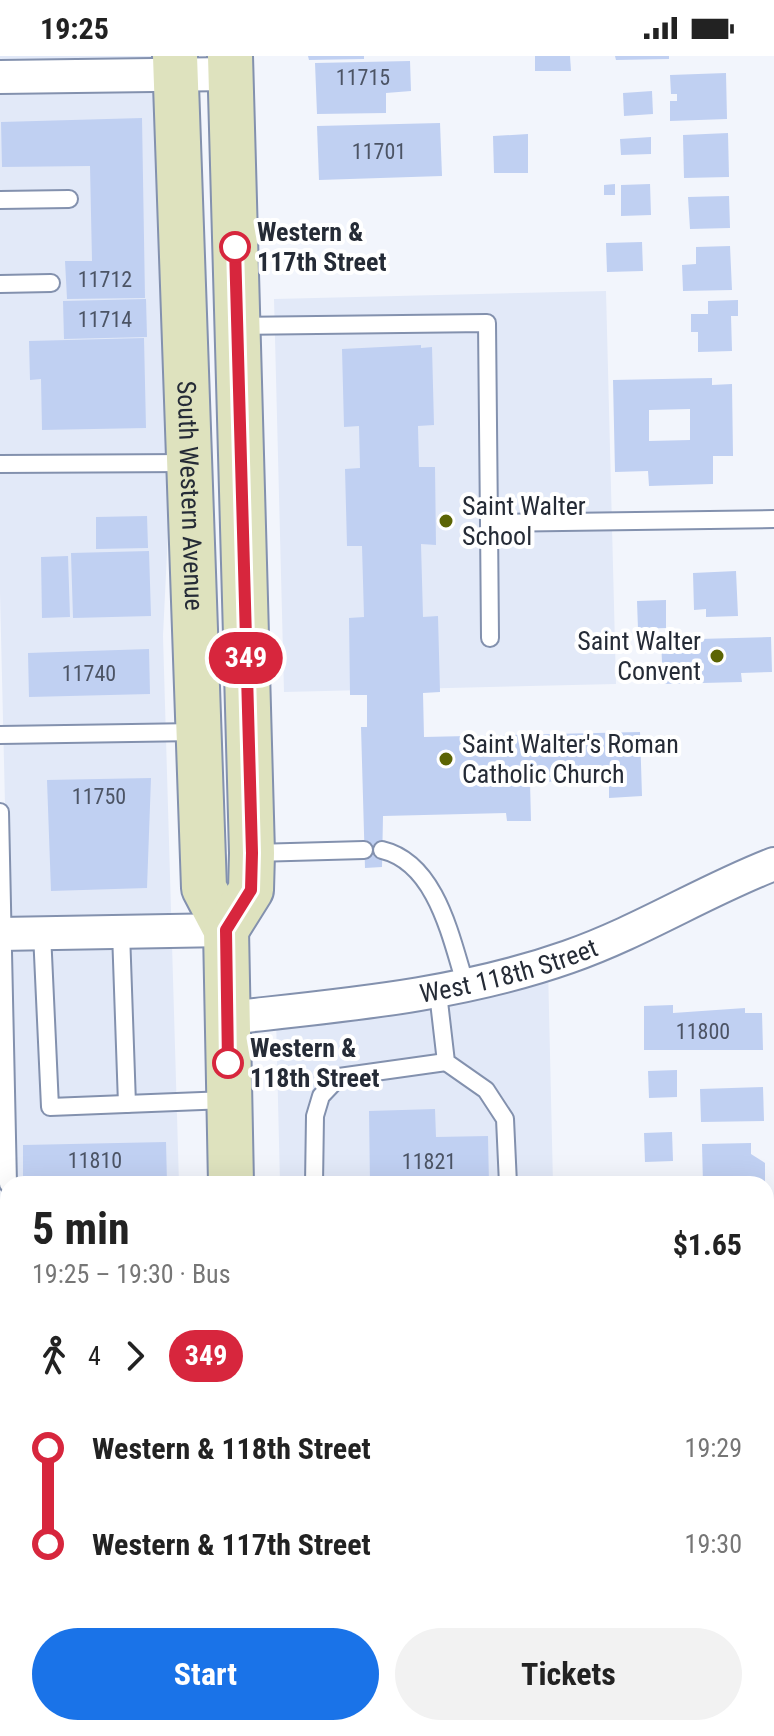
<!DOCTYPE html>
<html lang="en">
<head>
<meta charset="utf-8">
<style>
  body { margin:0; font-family:"Roboto Condensed",sans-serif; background:#f2f2f2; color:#222; height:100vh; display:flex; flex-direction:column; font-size:30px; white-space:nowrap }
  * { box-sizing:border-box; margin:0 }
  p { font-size:26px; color:#767676 }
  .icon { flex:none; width:44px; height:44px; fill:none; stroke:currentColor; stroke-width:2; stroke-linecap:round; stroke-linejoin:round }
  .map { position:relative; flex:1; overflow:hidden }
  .side { position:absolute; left:0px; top:1120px; width:774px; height:560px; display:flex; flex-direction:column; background:#fff; border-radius:24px 24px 0 0; box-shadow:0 8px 32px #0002 }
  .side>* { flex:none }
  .badge { padding:0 16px; border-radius:26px; font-size:28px; line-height:52px }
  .map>.badge { position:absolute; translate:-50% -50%; box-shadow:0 0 0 4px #fff }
  .legs { display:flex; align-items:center; gap:12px; height:88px; padding:0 32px; font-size:26px }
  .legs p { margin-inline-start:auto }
  .head { display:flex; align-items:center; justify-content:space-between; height:136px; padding:0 32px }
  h1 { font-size:44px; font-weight:700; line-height:60px }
  .action { display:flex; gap:16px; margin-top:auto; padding:16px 32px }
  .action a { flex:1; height:92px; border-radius:48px; background:#1a73e8; color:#fff; font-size:32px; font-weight:700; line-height:92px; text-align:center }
  .action a+a { background:#f2f2f2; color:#222 }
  ul { padding:0 32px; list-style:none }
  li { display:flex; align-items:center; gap:28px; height:96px; font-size:30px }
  li i { display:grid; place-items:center; width:12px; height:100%; margin:0 10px; background:currentColor }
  li i::after { content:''; width:20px; height:20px; margin:-10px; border:6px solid; border-radius:50%; background:#fff }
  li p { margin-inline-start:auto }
  li:first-child i { background:linear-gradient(#0000 50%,currentColor 0) }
  li:last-child i { background:linear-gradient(currentColor 50%,#0000 0) }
  .status { display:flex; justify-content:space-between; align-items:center; height:56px; padding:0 40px; background:#fff; direction:ltr }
  .status svg { height:22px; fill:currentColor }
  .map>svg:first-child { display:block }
</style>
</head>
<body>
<div class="status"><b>19:25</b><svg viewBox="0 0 49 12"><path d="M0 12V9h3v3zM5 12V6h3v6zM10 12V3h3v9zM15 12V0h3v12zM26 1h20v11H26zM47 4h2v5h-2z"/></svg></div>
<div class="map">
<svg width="774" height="1680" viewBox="0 0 774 1680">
  <rect width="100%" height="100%" fill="#f2f5fc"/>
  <g fill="#e2e9f8">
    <polygon points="0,0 159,0 170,435 163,580 179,1128 14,1128 0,537"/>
    <polygon points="606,235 616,628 284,636 274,243"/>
    <polygon points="548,911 553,1128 280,1128 276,962"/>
    <rect x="293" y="1672" width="228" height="8"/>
  </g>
  <g fill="#c0d0f2" fill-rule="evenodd">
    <polygon points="308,0 364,0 364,3 309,4"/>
    <polygon points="535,0 570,0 571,15 535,15"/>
    <polygon points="615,0 669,0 669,3 616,4"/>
    <polygon points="410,5 411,35 386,37 386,57 317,58 315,7"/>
    <polygon points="726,17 727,63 670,65 670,45 677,45 677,38 671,38 670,19"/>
    <polygon points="652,35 653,58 624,60 623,37"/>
    <polygon points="142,62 145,242 67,243 65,205 92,205 90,110 2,111 1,66"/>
    <polygon points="440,67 442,120 319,124 317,70"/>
    <polygon points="728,77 729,121 684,122 683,79"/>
    <polygon points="528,78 528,117 494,117 493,80"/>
    <polygon points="651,81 651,98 621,99 620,83"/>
    <polygon points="615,128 615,139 604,139 604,129"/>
    <polygon points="650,128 651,159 621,160 621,129"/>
    <polygon points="729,140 730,172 690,173 688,141"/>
    <polygon points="642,186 643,215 607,216 606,187"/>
    <polygon points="730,190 732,234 683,235 682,209 696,208 696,191"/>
    <polygon points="146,243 147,281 64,283 63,245"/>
    <polygon points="738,244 738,260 731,260 732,295 698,296 698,276 691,276 691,258 708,258 708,245"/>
    <polygon points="144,282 146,372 42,374 41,323 30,324 29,285"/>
    <polygon points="421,289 421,292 432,291 434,369 418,370 419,411 435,411 436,489 421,488 423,561 438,560 440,636 423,637 424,681 640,676 642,740 609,742 609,728 592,729 592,725 530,726 531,765 507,765 506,757 383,760 382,811 365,812 361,671 367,671 367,639 350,639 349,562 364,561 362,490 347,490 345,413 360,412 359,370 344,371 342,293"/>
    <path d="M712,322V329L732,328L733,400H713V428L649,430L648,415L615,416L613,324ZM690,353V384L649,385V354Z"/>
    <polygon points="147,460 148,492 96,493 96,461"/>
    <polygon points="149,495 151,560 73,562 71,497"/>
    <polygon points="68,500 70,561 42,562 41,501"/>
    <polygon points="736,515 738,560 706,561 706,553 694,554 693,517"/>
    <polygon points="666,544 666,572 638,573 637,545"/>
    <polygon points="771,581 772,616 741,617 742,626 663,628 661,584"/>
    <polygon points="149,593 150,638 29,641 28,597"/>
    <polygon points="151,722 147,832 51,835 47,724"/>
    <polygon points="673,949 673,957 745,952 745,957 762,957 763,994 644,994 644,950"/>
    <polygon points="677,1014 677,1041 649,1042 648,1015"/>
    <polygon points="763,1031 764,1065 701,1066 700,1033"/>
    <polygon points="435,1053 436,1081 488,1080 489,1128 370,1128 369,1055"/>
    <polygon points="672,1076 673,1105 645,1106 644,1077"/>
    <polygon points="166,1086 167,1128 23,1128 23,1089"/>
    <polygon points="751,1087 751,1098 765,1107 765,1128 703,1128 702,1088"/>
    <polygon points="766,1150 772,1150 773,1191 766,1192"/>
    <polygon points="766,1206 774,1206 774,1262 766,1263"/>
    <polygon points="766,1281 774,1281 774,1322 766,1323"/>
    <polygon points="774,1342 774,1390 766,1390 766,1343"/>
    <polygon points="0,1395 3,1395 4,1425 0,1425"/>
    <polygon points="774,1398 774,1425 769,1425 770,1450 766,1450 766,1399"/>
    <rect x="0" y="1440" width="4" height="31"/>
    <rect x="766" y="1465" width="8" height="50"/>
    <polygon points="0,1511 3,1511 4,1546 0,1546"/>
    <rect x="766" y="1530" width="8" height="49"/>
    <rect x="766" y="1593" width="8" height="53"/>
    <polygon points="766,1658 774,1658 774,1680 720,1680 720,1672 766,1672"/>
    <polygon points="581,1672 614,1672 615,1680 581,1680"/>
  </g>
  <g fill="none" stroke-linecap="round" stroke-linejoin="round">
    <defs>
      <g id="service">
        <polyline points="0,144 69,143"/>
        <polyline points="0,228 51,227"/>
        <polyline points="239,270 487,267 489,467 774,463"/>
        <polyline points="0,408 187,407"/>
        <polyline points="489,467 490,582"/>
        <polyline points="0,679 197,676"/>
        <polyline points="0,756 8,1128"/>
        <path d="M382,794C437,807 451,883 466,930"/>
        <polyline points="254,797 364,794"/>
        <polyline points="121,876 127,1048"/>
        <polyline points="42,877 50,1051 227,1044"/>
        <polyline points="438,937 446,1006 486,1034 505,1063 508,1128"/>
        <polyline points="314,1128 315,1060 321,1040 339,1021 446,1006"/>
        <polyline points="0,1491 8,1490"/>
        <polyline points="20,1672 20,1680"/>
        <polyline points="550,1672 550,1680"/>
        <polyline points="505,1680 506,1672"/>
      </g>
      <g id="minor">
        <polyline points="0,21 230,18"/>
        <polyline points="0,878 226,874"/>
        <path id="s1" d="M227,962C343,949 457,940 568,901C640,876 704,835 774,808"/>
      </g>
      <g id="secondary">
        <path id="s2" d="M175,0L204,832L226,874L231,1128"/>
        <polyline points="226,874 251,834 252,797 230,0"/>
        <polyline points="239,1672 239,1680"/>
      </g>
    </defs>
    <use href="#service" stroke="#8391ae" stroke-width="20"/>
    <use href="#minor" stroke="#8391ae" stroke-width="36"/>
    <use href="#secondary" stroke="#8391ae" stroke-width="48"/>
    <use href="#service" stroke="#fff" stroke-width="16"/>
    <use href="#minor" stroke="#fff" stroke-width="32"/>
    <use href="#secondary" stroke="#dee2be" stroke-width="44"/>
  </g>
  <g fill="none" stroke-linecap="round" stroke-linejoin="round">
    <defs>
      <polyline id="line-1" points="228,1007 226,874 251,834 252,797 235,191"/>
    </defs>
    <use href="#line-1" stroke="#fff" stroke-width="18"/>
    <use href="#line-1" stroke="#d7263d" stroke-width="12"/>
  </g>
  <g fill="#fff" stroke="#d7263d" stroke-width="4">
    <circle cx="235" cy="191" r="14"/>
    <circle cx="228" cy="1007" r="14"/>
  </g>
  <g fill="#5b6404" stroke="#fff" stroke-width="3">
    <circle cx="446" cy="465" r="8"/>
    <circle cx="717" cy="600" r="8"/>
    <circle cx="446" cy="703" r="8"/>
  </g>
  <g text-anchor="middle" stroke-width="8" stroke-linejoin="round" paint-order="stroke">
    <g font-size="22" fill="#4c5465">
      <text x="363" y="29">11715</text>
      <text x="379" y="103">11701</text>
      <text x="105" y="231">11712</text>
      <text x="105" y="271">11714</text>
      <text x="89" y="625">11740</text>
      <text x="99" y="748">11750</text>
      <text x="703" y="983">11800</text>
      <text x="95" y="1112">11810</text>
      <text x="429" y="1113">11821</text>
    </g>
    <g font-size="26" font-weight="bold" fill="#252b36" stroke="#fff" text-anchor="start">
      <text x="257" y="185">Western &amp;<tspan x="257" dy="30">117th Street</tspan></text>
      <text x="250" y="1001">Western &amp;<tspan x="250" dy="30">118th Street</tspan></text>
    </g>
    <g font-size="26" fill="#252b36" stroke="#fff">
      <text dy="9" stroke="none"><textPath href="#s2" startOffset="440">South Western Avenue</textPath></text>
      <text dy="9" stroke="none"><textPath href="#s1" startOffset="286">West 118th Street</textPath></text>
    </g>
    <g font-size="26" fill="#252b36" stroke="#fff" text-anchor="start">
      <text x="462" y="459">Saint Walter<tspan x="462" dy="30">School</tspan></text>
      <text x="701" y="594" text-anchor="end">Saint Walter<tspan x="701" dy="30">Convent</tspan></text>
      <text x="462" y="697">Saint Walter's Roman<tspan x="462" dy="30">Catholic Church</tspan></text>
    </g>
  </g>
</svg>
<b class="badge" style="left:246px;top:602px;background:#d7263d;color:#fff">349</b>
<section class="side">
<div class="head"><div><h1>5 min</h1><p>19:25 – 19:30 · Bus</p></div><b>$1.65</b></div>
<div class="legs"><svg class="icon" aria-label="walk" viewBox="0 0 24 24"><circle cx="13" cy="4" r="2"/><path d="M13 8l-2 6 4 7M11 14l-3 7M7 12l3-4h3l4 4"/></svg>4<svg class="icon" aria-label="forward" viewBox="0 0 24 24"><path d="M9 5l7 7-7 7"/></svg><b class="badge" style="background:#d7263d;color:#fff">349</b></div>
<ul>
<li><i style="color:#d7263d"></i><b>Western &amp; 118th Street</b><p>19:29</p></li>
<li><i style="color:#d7263d"></i><b>Western &amp; 117th Street</b><p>19:30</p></li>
</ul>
<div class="action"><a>Start</a><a>Tickets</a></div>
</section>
</div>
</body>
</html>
